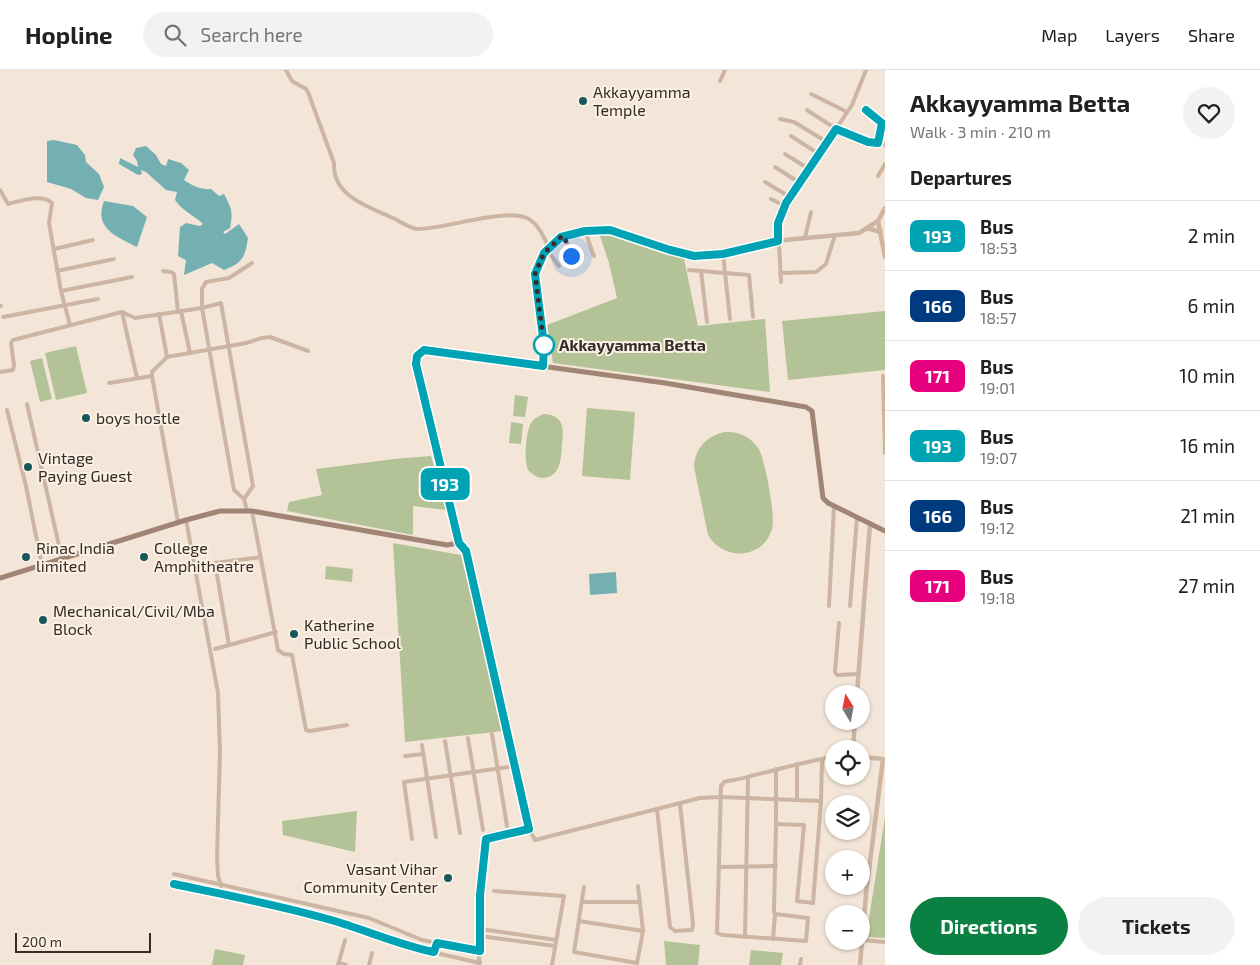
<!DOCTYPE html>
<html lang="en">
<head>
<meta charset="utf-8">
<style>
  body { margin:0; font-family:"Exo 2",sans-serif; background:#f2f2f2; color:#202124; height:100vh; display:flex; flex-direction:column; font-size:19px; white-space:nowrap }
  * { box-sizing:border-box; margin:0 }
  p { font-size:16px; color:#757577 }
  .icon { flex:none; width:28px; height:28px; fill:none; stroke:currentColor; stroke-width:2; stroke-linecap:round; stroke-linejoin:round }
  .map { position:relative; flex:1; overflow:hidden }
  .panel { display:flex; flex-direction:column; background:#fff; width:375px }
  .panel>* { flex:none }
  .badge { padding:0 10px; border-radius:8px; font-size:18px; line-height:32px }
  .needle { width:32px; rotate:350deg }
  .buttons { position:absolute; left:825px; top:615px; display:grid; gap:10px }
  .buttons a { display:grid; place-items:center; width:45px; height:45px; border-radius:50%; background:#fff; box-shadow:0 1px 4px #0004; font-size:25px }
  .scale { position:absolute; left:15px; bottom:12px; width:136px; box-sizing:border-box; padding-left:5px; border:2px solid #362b26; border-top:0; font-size:14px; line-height:18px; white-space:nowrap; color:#362b26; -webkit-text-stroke:4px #fbf0e4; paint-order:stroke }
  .you { position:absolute; width:25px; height:25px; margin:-12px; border:4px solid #fff; border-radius:50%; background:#1a73e8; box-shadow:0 0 0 8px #1a73e833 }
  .map>.badge { position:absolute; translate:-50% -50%; box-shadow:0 0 0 2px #fff }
  h2 { padding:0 25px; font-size:19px; line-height:45px }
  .round { display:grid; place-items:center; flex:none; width:52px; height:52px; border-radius:26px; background:#f2f2f2 }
  .overview { display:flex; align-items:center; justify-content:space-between; height:85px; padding:0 25px }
  h1 { font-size:24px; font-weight:700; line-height:38px }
  .button { display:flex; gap:10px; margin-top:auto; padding:10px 25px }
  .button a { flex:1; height:58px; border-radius:30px; background:#0b8043; color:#fff; font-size:20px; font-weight:700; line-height:58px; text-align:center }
  .button a+a { background:#f2f2f2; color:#202124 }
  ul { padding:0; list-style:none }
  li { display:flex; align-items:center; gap:15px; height:70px; padding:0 25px; border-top:1px solid #e0e0e0 }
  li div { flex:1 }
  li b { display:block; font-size:19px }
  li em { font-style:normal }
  li .badge { min-width:55px; font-weight:700; text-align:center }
  header { display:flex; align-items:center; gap:30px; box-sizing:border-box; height:70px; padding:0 25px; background:#fff; border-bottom:1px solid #e0e0e0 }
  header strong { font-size:24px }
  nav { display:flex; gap:28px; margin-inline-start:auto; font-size:18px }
  .search { width:350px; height:45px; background:#f2f2f2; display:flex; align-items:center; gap:12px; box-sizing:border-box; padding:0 18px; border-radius:28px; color:#757577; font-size:19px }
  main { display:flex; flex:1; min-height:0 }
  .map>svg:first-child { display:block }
</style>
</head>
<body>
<header>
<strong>Hopline</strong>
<div class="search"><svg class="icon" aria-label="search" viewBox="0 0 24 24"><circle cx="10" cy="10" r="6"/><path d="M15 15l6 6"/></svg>Search here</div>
<nav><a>Map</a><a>Layers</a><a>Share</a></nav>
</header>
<main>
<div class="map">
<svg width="885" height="895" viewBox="0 0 885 895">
  <rect width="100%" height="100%" fill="#f3e6d8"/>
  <g fill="#b4c397">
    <polygon points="599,163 610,165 684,189 698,256 765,249 770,322 553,293 547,255 617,228 609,193"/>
    <polygon points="885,241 885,300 788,310 782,251"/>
    <polygon points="76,276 87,323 56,330 45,283"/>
    <polygon points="42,288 52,329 40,332 30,291"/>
    <polygon points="515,325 528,327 525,347 513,346"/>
    <polygon points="587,338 635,342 630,410 582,406"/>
    <path d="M544,344C564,345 564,359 562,375C561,388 561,407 543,408C538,408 533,405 529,401C523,394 526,361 531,353C534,348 539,346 544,344Z"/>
    <polygon points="511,352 523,354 521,374 509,373"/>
    <path d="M725,362C739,361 751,367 759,379C765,391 776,447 772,459C763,490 723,491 708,465L694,397C695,379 706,366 725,362Z"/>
    <polygon points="431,386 446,440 413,436 413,465 287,441 289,432 322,425 316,399 394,389"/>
    <polygon points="393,473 461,485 504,661 405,672"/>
    <polygon points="326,496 353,499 352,512 325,509"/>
    <polygon points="357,741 355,782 283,765 282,751"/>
    <polygon points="885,747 885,868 866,867"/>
    <polygon points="664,871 700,875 698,895 666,895"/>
    <polygon points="215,879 245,885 243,895 212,895"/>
    <polygon points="751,880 783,883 781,895 749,895"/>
  </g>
  <g fill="#74b0b2">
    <polygon points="54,70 77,75 85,85 86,92 99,104 104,117 98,130 86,128 71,119 47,112 47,71"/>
    <path d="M146,76L156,85L161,94L166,96L168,89L181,93L189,100L184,110C193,116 201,120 211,119L219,126L224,124C232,139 233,142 230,158L223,162L225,164L239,154L248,168C245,188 242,193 224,200L212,193L184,205L186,190L178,186L180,157L186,153L200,156L203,154C192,144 184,142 175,130L177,122L166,120L146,102L141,100L142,104L138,105L119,94L120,88L138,97L137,91L133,85L136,78Z"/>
    <path d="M104,131L133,136L147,147L137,177C118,167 93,159 104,131Z"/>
    <polygon points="616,502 617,523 590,525 589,504"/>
  </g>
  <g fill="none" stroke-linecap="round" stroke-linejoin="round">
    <g stroke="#ccb5a3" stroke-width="4">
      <path d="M286,0L292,11L306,19L308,22L334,93C332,126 369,137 393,148C401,152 409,158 417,159C446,159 503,138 527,148C539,154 544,168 549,178"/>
      <polyline points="720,11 725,0"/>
      <polyline points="811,24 847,42"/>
      <polyline points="807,40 836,59 868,72 876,72 885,75"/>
      <polyline points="866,41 882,53 878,73"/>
      <polyline points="780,49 794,52 827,72"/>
      <polyline points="791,66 819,84"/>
      <polyline points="785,84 809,99"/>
      <polyline points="775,97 800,113"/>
      <polyline points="878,106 885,94"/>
      <polyline points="765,112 790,127"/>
      <path d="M0,120L8,134C21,131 41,123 52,133L49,153L61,221L70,255"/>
      <polyline points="771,129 785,136"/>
      <polyline points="585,161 594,186"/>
      <polyline points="565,166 571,186"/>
      <polyline points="805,168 811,142"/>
      <polyline points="54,179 93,170"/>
      <polyline points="547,180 559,196"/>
      <polyline points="723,184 730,249"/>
      <polyline points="689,200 749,205 753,247"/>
      <polyline points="57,201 114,189"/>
      <polyline points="163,201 171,202 174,204 178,242"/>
      <polyline points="701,201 707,252"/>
      <polyline points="780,203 816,202 826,194 835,165"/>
      <polyline points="781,212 778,153 786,133 852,35 866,0"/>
      <polyline points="61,221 132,207"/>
      <polyline points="0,236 1,236"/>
      <polyline points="181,241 190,283"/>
      <polyline points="122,242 137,308"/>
      <polyline points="159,244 167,287 152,302 152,306 178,452"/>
      <polyline points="3,247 98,229"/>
      <polyline points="167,287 246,273 262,268 270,267 308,281"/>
      <polyline points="0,302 13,300 14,295 11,273 13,270 122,242 135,248 202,238 234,420 244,429 247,441"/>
      <polyline points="883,306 885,383"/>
      <polyline points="109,313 152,306"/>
      <polyline points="27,334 62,489"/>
      <polyline points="7,340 26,416 42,496"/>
      <polyline points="244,429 253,416 221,233 202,238 202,219 206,212 229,208 252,193"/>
      <polyline points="252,441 278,580 284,584 292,585 306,660 310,661 347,655"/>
      <polyline points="186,450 218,623 220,681 217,787 218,806 221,816"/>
      <polyline points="829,536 834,436"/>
      <polyline points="850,536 857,447"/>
      <polyline points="839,553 835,602 837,605 858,604"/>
      <polyline points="229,575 215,493 261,487"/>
      <polyline points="215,579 276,562"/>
      <polyline points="492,664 507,756"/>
      <polyline points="468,668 483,760"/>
      <polyline points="445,671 460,763"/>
      <polyline points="422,675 436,767"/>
      <polyline points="405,686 423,684"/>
      <path d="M776,699V754L774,842L775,844L808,848L806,871L722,865L717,863L721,716L724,712C732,710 742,709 750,706C778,700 805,691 834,687"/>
      <polyline points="797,730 797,694"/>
      <polyline points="657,739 670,857 675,861 692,860 693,854 680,734"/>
      <polyline points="776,754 804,755 797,831 813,833 821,731 822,689"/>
      <polyline points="529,759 535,770 700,728 721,727 821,731"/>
      <polyline points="412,769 404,712 515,696"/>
      <polyline points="720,797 776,796"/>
      <polyline points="174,804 369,848 422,870 480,881"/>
      <polyline points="173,814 315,845 364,859 418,879 480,893"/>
      <polyline points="584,817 574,882 637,893"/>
      <polyline points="494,821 564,826 552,895"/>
      <polyline points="582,832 640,832"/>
      <polyline points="579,851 643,861"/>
      <polyline points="480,859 556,870"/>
      <polyline points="480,866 555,876"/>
      <polyline points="745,867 748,707"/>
      <polyline points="773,869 775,844"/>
      <polyline points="862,870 885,872"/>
      <polyline points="339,893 346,895"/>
      <polyline points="637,893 643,861 638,816"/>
      <polyline points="338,895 345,870"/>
      <polyline points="369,895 372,883"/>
      <polyline points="800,895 801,889"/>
    </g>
    <g stroke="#ccb5a3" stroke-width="4.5">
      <polyline points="878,151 885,187"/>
      <polyline points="867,158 881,162"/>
      <polyline points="543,296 544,275 535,204 544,183 561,167 585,161 610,160 670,180 694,186 723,184 785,170 859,163 878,151 885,138"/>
      <polyline points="459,473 466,481 529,759 486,769 480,825 479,895"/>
      <polyline points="857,624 870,454"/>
      <polyline points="853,679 855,651"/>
      <polyline points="860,895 866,824 883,689 861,687"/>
    </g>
    <polyline stroke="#a08474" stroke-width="5" points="0,508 186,450 220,441 252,441 447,475 459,473 416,294 417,286 423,280 665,313 806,337 812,341 823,428 828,433 885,461"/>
  </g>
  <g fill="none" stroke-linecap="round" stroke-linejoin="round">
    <defs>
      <path id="line" d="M174,814C226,825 279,835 331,850C366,860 399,875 434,882L437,873L480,881V825L486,769L529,759L466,481L459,473L416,294L417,286L424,280L543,296L544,275L535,204L544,183L561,167L585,161L610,160L670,180L694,186L723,184L778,171V153L786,133L836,59L868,72L878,73L882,53L866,40"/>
    </defs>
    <use href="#line" stroke="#fff" stroke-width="11"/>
    <use href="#line" stroke="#00a3b4" stroke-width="8"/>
    <polyline stroke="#362b26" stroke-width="5" stroke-dasharray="0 9" points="544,275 535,204 544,183 561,167 564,166 571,186"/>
  </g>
  <g fill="#18575b" stroke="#fbf0e4" stroke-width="2">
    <circle cx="583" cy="31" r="5"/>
    <circle cx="86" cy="348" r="5"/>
    <circle cx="28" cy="397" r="5"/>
    <circle cx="26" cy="487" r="5"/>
    <circle cx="144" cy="487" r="5"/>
    <circle cx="43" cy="550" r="5"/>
    <circle cx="294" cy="564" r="5"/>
    <circle cx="448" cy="808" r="5"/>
  </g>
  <circle fill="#fff" stroke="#00a3b4" stroke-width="2.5" cx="544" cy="275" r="10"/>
  <g text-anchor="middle" stroke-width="4" stroke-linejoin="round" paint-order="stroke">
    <g font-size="16" fill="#362b26" stroke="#fbf0e4" text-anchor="start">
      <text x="593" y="28">Akkayyamma<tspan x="593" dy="18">Temple</tspan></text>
      <text x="96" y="354">boys hostle</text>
      <text x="38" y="394">Vintage<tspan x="38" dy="18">Paying Guest</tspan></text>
      <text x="36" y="484">Rinac India<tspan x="36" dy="18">limited</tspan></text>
      <text x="154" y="484">College<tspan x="154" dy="18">Amphitheatre</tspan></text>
      <text x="53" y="547">Mechanical/Civil/Mba<tspan x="53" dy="18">Block</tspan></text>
      <text x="304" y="561">Katherine<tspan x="304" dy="18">Public School</tspan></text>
      <text x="438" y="805" text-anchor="end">Vasant Vihar<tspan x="438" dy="18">Community Center</tspan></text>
    </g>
    <g font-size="16" font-weight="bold" fill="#362b26" stroke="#fbf0e4" text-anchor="start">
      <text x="559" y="281">Akkayyamma Betta</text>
    </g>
  </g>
</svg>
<div class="buttons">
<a><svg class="needle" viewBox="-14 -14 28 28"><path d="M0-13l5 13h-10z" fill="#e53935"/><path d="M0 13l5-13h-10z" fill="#757577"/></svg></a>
<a><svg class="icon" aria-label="locate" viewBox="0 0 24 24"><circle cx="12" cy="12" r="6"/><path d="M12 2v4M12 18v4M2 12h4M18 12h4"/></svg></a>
<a><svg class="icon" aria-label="layers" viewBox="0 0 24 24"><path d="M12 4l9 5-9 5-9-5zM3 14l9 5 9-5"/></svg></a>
<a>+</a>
<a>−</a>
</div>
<div class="scale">200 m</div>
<div class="you" style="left:571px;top:186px"></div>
<b class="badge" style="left:445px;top:414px;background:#00a3b4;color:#fff">193</b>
</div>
<section class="panel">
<div class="overview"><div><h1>Akkayyamma Betta</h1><p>Walk · 3 min · 210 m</p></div><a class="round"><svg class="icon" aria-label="heart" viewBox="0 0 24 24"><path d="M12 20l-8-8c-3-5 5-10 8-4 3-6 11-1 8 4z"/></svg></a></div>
<h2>Departures</h2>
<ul>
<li><span class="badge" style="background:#00a3b4;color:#fff">193</span><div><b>Bus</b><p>18:53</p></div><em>2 min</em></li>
<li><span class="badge" style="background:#003b80;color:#fff">166</span><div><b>Bus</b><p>18:57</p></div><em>6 min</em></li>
<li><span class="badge" style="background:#e6007e;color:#fff">171</span><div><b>Bus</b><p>19:01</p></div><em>10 min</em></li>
<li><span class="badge" style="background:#00a3b4;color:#fff">193</span><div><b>Bus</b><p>19:07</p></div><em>16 min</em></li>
<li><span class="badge" style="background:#003b80;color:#fff">166</span><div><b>Bus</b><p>19:12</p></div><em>21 min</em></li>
<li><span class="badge" style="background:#e6007e;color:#fff">171</span><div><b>Bus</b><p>19:18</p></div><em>27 min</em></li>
</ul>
<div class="button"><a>Directions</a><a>Tickets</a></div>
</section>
</main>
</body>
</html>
